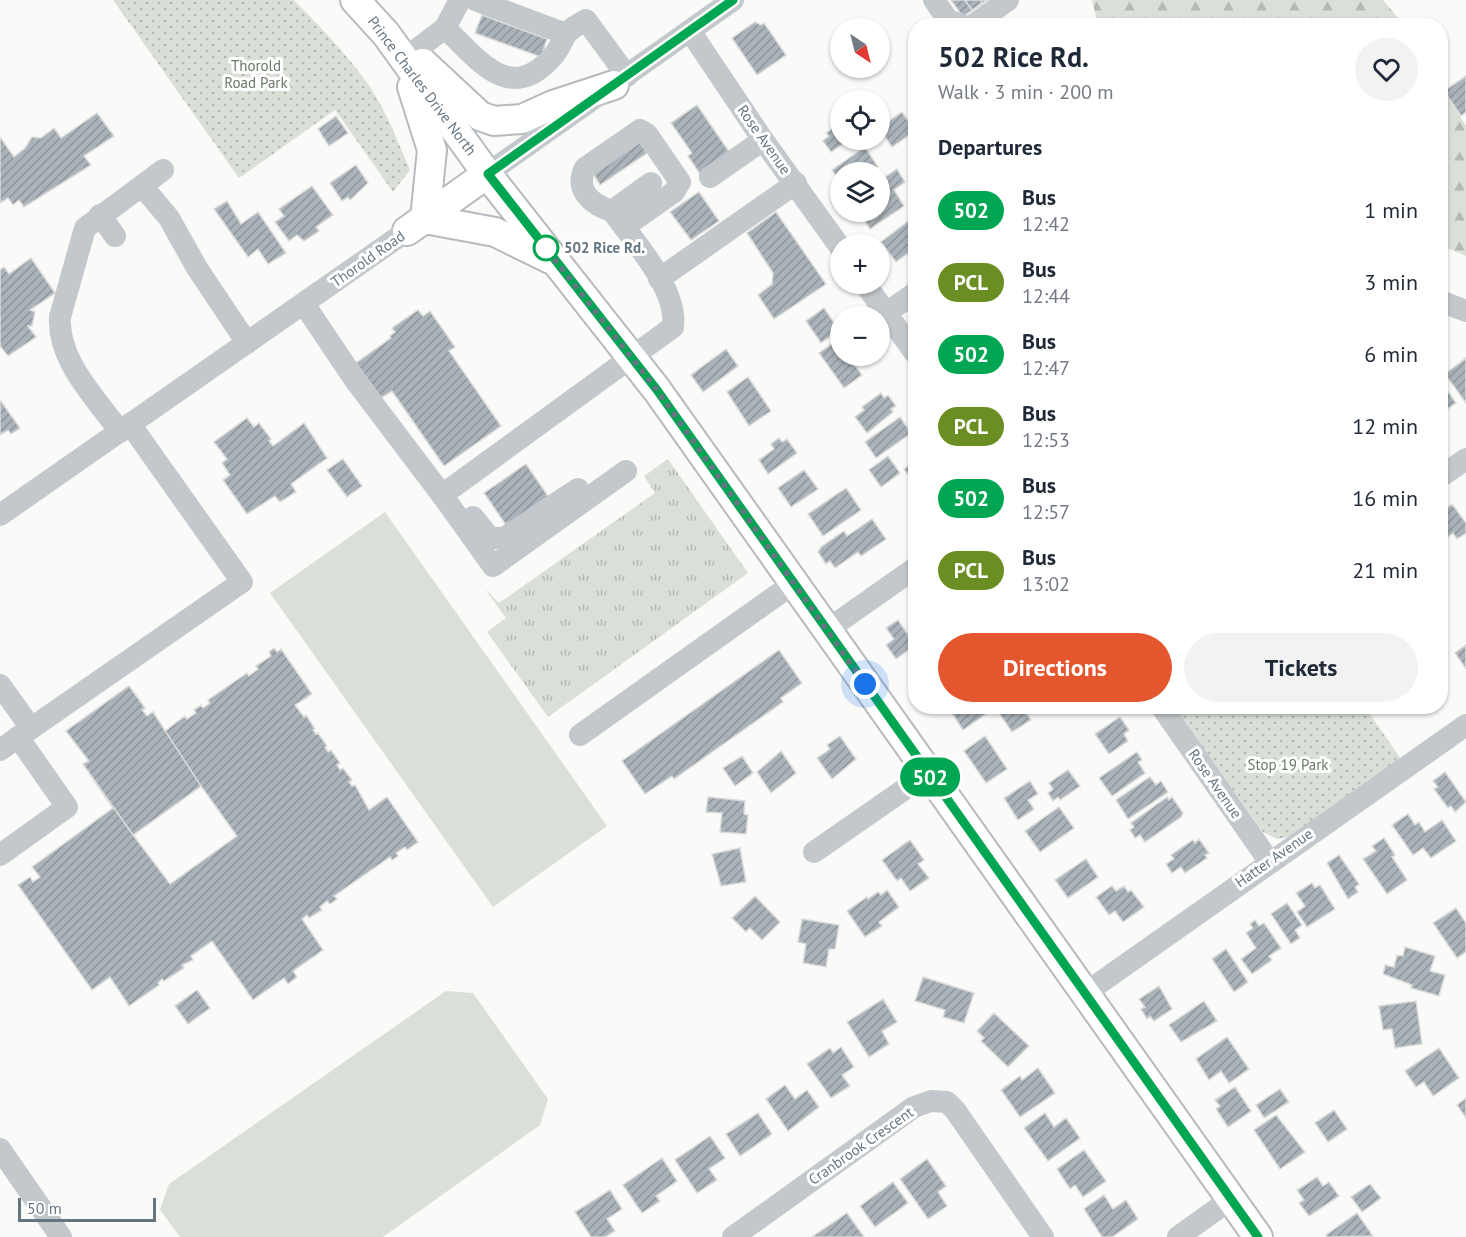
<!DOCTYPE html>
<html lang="en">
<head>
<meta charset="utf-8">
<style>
  body { margin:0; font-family:"PT Sans",sans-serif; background:#f2f2f3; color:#1f2937; height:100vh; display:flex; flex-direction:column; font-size:22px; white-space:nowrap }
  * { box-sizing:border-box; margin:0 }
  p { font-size:20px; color:#747a83 }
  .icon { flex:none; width:33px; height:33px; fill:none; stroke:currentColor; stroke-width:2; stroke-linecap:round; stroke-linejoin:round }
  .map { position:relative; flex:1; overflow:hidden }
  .drawer { position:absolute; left:908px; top:18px; width:540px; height:696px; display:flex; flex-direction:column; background:#fff; border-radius:24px; box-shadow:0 2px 4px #0004 }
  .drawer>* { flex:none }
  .badge { padding:0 12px; border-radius:20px; font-size:21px; line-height:39px }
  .needle { width:39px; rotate:145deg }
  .tools { position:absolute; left:830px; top:18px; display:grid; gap:12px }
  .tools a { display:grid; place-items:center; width:60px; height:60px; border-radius:50%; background:#fff; box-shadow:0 2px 4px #0004; font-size:30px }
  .scale { position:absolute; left:18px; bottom:15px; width:138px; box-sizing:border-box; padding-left:6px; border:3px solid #657683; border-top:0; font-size:16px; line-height:21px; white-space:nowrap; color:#657683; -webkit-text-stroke:4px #fff; paint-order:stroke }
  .you { position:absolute; width:30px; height:30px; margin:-15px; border:4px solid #fff; border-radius:50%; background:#1a73e8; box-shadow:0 0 0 9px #1a73e833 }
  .map>.badge { position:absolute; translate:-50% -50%; box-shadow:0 0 0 3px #fff }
  h2 { padding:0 30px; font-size:22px; line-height:54px }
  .round { display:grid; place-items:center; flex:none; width:63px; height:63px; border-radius:32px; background:#f2f2f3 }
  .summary { display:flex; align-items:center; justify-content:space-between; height:102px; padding:0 30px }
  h1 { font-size:28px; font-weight:800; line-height:45px }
  .action { display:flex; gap:12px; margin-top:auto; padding:12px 30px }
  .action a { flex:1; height:69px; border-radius:36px; background:#e4572e; color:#fff; font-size:24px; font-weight:800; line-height:69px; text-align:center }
  .action a+a { background:#f2f2f3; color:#1f2937 }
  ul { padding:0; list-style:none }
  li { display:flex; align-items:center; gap:18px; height:72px; padding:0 30px }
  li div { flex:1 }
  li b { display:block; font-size:22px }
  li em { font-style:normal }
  li .badge { min-width:66px; font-weight:700; text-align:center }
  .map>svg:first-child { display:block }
</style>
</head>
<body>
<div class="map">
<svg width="1466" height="1237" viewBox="0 0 1466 1237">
  <defs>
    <pattern id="grass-tufts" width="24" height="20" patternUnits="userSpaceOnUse" patternTransform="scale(1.5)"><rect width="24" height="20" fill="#dadfd7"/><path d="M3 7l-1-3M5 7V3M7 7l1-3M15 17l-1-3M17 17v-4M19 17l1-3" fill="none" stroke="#b4b9b4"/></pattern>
    <pattern id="forest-firs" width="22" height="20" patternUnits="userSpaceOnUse" patternTransform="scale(1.5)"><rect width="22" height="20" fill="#dadfd7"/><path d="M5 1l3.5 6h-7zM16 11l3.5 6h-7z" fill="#b4b9b4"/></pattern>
    <pattern id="park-dots" width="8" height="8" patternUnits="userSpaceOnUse" patternTransform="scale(1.5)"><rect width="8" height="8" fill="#dadfd7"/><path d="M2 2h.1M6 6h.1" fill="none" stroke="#b4b9b4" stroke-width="1.8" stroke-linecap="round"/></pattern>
    <pattern id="building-hatch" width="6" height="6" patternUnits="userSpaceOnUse" patternTransform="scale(1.5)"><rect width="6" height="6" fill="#aab3b9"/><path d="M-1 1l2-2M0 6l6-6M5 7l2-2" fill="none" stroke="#8e969c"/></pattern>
  </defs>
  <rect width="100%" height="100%" fill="#fafaf8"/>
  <polygon fill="url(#grass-tufts)" points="668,459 748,573 548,717 487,632 506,618 485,589 499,603 655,493 644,476"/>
  <g fill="url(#forest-firs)">
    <polygon points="1092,0 1383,0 1404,25 1098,25"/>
    <polygon points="1440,84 1466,126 1466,256 1440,245"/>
  </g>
  <g fill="url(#park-dots)">
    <path d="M113,0H294C320,27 348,55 370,87C387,113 398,142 410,170L393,192L335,110L239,178Z"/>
    <polygon points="1301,706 1365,707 1401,759 1289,837 1277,839 1263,832 1174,707"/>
  </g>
  <g fill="#dadfd7">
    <polygon points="385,512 607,826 493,907 270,593"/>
    <polygon points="446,991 473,993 548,1099 540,1125 383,1237 180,1237 160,1210 169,1184"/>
  </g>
  <g fill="url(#building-hatch)" stroke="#dcdcda" stroke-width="1.5" fill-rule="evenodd">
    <polygon points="951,0 987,0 963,17"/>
    <polygon points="951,0 965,0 972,10 963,17"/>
    <polygon points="965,0 980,0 982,3 972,10"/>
    <polygon points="482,15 547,39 541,57 475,33"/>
    <polygon points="755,22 761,25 764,23 786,55 757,75 732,38"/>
    <polygon points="1466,76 1466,112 1461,116 1444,91"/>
    <polygon points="697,105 730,153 700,174 688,156 692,153 671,123"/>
    <polygon points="902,112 915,131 892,147 879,128"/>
    <polygon points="97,113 114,136 84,156 91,165 24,207 19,200 13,205 8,198 0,203 0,137 14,157 25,148 32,137 41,138 54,128 61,138"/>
    <polygon points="336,116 348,133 329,146 318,129"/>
    <polygon points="840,123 840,140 849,140 831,152 823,141 829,136 826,133"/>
    <polygon points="637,138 647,153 600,185 591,170"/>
    <polygon points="865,147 878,167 870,172 840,172 840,182 832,170"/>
    <polygon points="356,165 368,183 350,200 348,197 342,201 330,183"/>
    <polygon points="897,169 905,182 894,190 904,206 870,229 859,212 879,212 879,195 882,200 888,195 879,181"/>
    <polygon points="312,186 333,215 316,227 319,231 304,241 297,235 289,241 275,222 284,216 279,209"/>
    <polygon points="699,192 719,221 691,240 670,212"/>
    <polygon points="227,201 241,224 258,212 286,253 268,264 258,249 248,257 214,209"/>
    <polygon points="776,212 826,284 774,319 758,295 772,284 773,273 747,233"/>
    <polygon points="915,216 915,248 896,262 881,242"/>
    <polygon points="31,258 55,293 30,310 35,312 32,326 28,326 36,337 8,356 0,346 0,270 4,267 9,274"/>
    <polygon points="824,308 839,330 821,343 806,321"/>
    <polygon points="418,310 423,316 430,311 455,347 449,351 501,426 444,466 392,391 381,398 356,363 391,338 390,336 395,332 392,328"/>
    <polygon points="840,338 840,356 862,356 853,363 862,375 844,388 819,353"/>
    <polygon points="726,349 738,366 703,392 691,375"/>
    <polygon points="1466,358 1466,403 1445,374"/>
    <polygon points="748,377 771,411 749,426 727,392"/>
    <polygon points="1440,380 1456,403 1440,414"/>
    <polygon points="881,393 884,398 888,395 896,406 891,409 893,412 867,433 855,417 864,410 862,407"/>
    <polygon points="0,400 20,428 11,434 8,430 0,435"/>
    <polygon points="900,417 911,433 876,458 865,442"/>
    <polygon points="247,418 254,427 259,423 271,439 269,441 273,446 304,423 327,458 291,484 296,492 280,502 275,496 247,514 223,480 230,475 222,463 227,459 214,442"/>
    <polygon points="779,438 782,442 787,439 797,453 768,474 759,460 774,449 771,444"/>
    <polygon points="888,456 900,473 881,487 869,470"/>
    <polygon points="343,459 362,486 347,497 327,470"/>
    <polygon points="915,461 915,485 904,469"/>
    <polygon points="526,464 550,499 508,528 484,493"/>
    <polygon points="804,470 818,489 791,507 778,488"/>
    <polygon points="846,488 861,510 823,536 808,514"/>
    <polygon points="1452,504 1466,523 1466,533 1457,539 1453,533 1440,543 1440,513"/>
    <polygon points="872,519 886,539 861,556 858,552 835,568 830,561 826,564 818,552 821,547 844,531 847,536"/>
    <polygon points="898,620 915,645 896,659 886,645 894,639 886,628"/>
    <polygon points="1466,645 1466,669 1455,653"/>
    <path d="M274,648L277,652L281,649L312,694L295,705L304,717L306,715L315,729L313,730L316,734L318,733L327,746L325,747L328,752L331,750L340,763L337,765L340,770L343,768L352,780L349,782L352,786L355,785L369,810L387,797L418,842L407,850L405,847L396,853L398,856L392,860L390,857L334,896L337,899L330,904L327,901L320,907L322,910L309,918L307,915L302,919L323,950L293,971L297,977L288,984L284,978L253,1000L212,941L191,956L193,960L182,965L184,968L164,981L162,979L158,983L159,985L129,1006L110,977L92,990L18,885L30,877L33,882L40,877L32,867L113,808L83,764L89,761L66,731L129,686L145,708L142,710L147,716L153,712L165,731L185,716L187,719L196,713L194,710L201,705L203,708L210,703L208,700L247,673L249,676L258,669L256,666L271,656L269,652ZM201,786L237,836L170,884L133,835Z"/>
    <polygon points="779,650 802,683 781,698 783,702 674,779 672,776 645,794 622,761"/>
    <polygon points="129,686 145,708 142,710 147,716 153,712 201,786 133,835 83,764 89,761 66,731"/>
    <polygon points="931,706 943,706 935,712"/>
    <polygon points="962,706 997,706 963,730 952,713"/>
    <polygon points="1008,706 1022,706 1031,720 1012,732 999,713"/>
    <polygon points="1120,717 1129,730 1124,734 1128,741 1109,754 1095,734"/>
    <polygon points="840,736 856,759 832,779 817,758 830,749 827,745"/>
    <polygon points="985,736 1007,769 986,783 964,751"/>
    <polygon points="781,751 796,773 771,793 757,772"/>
    <polygon points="1137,752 1142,760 1138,762 1145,773 1112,796 1099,778"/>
    <polygon points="742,756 753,773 735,786 723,768"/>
    <polygon points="1068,770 1080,786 1060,800 1058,797 1053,801 1048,793 1053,789 1049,783"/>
    <polygon points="1445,772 1466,802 1455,812 1451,806 1448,808 1434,789 1438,787 1433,781"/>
    <polygon points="1150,777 1156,785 1161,781 1168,792 1128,819 1116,800"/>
    <polygon points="1030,781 1038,794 1028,800 1034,809 1018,820 1004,798"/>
    <polygon points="708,797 745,801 744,814 748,815 746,834 720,832 722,813 706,812"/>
    <polygon points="1167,797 1169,800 1172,797 1183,813 1181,817 1145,842 1140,835 1135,838 1130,830 1134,827 1131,823"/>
    <polygon points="1059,807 1074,828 1040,852 1025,831"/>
    <polygon points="1408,814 1415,825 1419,822 1425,832 1442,820 1456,841 1431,858 1423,848 1413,855 1392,825"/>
    <polygon points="1384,838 1395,855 1392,857 1407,880 1387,894 1363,859 1376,851 1372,846"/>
    <polygon points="1199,839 1209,853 1205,855 1207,858 1185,873 1181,867 1172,873 1166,864 1174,859 1171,855 1193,840 1195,843"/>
    <polygon points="910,840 924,860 918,864 929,878 910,891 901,878 897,881 882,860"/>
    <polygon points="740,848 746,882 721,886 712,854"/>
    <polygon points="1339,855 1359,884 1355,887 1358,892 1348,899 1327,863"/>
    <polygon points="1086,859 1098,877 1068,898 1055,880"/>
    <polygon points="1312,883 1315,888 1320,885 1335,909 1307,927 1297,912 1305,906 1296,893"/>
    <polygon points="1112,886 1116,891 1124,886 1128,892 1131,890 1144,907 1123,922 1115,911 1109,915 1096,897"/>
    <polygon points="887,890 899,907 879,922 882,926 865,937 847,911 867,897 868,899 878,892 881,895"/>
    <polygon points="755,896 780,922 762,940 750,928 746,932 732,918"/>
    <polygon points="1287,903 1302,925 1295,930 1300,938 1291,944 1271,914"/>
    <polygon points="1456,908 1466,923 1466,952 1457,958 1433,923"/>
    <polygon points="802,919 839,925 835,949 829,949 826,967 803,963 806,944 798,942"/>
    <polygon points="1255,920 1259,926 1264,923 1281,948 1269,956 1272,960 1252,974 1241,959 1256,948 1246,933 1253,928 1250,924"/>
    <polygon points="1405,947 1435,956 1430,971 1445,975 1439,996 1411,988 1412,985 1383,974 1385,965 1394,967 1397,955 1403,956"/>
    <polygon points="1226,949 1248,982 1234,992 1212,959"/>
    <polygon points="923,977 974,993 964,1023 943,1017 945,1010 915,1001"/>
    <polygon points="1159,986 1172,1009 1154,1021 1150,1016 1147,1019 1141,1009 1145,1007 1139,999"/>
    <polygon points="197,990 210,1008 188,1024 175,1006"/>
    <polygon points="883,999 897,1022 882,1031 889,1044 869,1057 847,1022"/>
    <polygon points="1204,1001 1217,1021 1181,1042 1169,1025"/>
    <polygon points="1416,1001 1422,1044 1395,1048 1392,1029 1383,1030 1379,1006"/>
    <polygon points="994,1013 1029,1046 1008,1067 981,1041 984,1038 977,1031"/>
    <polygon points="1227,1037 1249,1069 1229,1083 1221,1071 1209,1080 1196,1059"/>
    <polygon points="841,1047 854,1067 842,1075 850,1086 831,1098 807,1064 830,1048 833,1053"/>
    <polygon points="1439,1048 1459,1078 1433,1096 1424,1082 1416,1087 1405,1071"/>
    <polygon points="1038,1068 1055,1093 1020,1117 1001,1090 1020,1076 1022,1080"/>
    <polygon points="785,1085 795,1099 807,1090 819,1107 788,1131 766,1099"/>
    <polygon points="1235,1087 1251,1111 1228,1127 1216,1109 1220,1106 1215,1100"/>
    <polygon points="1280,1089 1289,1102 1264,1118 1256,1105"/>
    <polygon points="1466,1098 1466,1118 1457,1105"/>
    <polygon points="1334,1110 1347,1129 1328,1142 1315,1123"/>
    <polygon points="758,1113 772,1134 740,1156 726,1134"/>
    <polygon points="1045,1113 1054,1127 1066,1118 1080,1138 1048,1161 1024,1128"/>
    <polygon points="1276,1115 1305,1152 1280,1169 1254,1130"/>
    <polygon points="710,1136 725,1158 709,1169 717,1180 697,1193 675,1160"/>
    <polygon points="1084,1150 1106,1181 1083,1197 1075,1185 1070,1189 1057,1169"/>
    <polygon points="662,1158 677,1181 656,1196 660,1201 642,1213 623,1185"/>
    <polygon points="927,1159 946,1186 938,1192 947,1206 928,1219 900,1179"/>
    <polygon points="1317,1177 1323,1186 1329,1182 1339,1196 1309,1216 1299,1203 1304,1200 1297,1190"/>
    <polygon points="893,1182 908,1203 875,1227 860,1206"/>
    <polygon points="1370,1184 1381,1198 1362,1212 1351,1197"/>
    <polygon points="610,1190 622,1209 607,1219 615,1231 605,1237 591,1237 575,1212"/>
    <polygon points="1104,1195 1113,1209 1126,1200 1138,1219 1112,1237 1102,1237 1084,1209"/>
    <polygon points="847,1213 864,1237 812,1237"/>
    <polygon points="1357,1213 1373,1236 1327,1237 1326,1235"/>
  </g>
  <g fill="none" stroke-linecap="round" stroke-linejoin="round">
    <defs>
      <g id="major">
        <polyline points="355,0 386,34 487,174 657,390 1258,1237"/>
        <polyline points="423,63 480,116 494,121 522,119 553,105 614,85"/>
        <polyline points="412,87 432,150 425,219 495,232 550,259"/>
        <polyline points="407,231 487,174"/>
      </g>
    </defs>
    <use href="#major" stroke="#b5babe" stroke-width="32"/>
    <g stroke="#c3c8cc" stroke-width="22">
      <polyline points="475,0 566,34"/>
      <polyline points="934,0 948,20 964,26"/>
      <polyline points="972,26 1008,0"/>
      <polyline points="445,28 460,0"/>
      <polyline points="690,31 763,140 840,247"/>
      <path d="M412,53L445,28C478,59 510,106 553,56C558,51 561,43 565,36C569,29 579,24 586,20L627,76"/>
      <polyline points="487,174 733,0"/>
      <polyline points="710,177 763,140"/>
      <polyline points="143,187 169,218 197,268 247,343"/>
      <path d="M612,211C592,205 574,190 585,168L640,130L647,134L680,182L674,192L624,227"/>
      <polyline points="100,215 115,236"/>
      <polyline points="659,279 796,183"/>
      <polyline points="865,284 915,353"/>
      <polyline points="1440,301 1466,311"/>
      <path d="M304,304L355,380L442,495L673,327C678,289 634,241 612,211L651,183"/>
      <polyline points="886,313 915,293"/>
      <path d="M120,432C96,398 57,360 60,317L85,228L163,170"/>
      <polyline points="1440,477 1466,459"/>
      <polyline points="442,495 493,566 626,471"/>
      <polyline points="0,515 407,231"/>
      <polyline points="473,517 490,538 504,538 578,489"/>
      <polyline points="827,630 915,568"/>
      <polyline points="0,685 31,728"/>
      <polyline points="1161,706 1269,861"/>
      <polyline points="580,735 794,583"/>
      <polyline points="0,750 242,582 130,424"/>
      <polyline points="814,852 928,773"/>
      <polyline points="0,855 67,807 18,737"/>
      <polyline points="1084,994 1466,725"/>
      <polyline points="0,1149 61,1237"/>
      <polyline points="733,1237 914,1107 931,1101 947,1102 955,1110 1043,1237"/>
      <polyline points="1178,1237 1231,1199"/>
    </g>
    <use href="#major" stroke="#fff" stroke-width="28"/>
  </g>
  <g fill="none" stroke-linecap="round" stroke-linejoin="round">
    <defs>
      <polyline id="line" points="733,0 488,174 657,390 1258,1237"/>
    </defs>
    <use href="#line" stroke="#fff" stroke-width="14"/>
    <use href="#line" stroke="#00a651" stroke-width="9"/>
    <polyline stroke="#657683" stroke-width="6" stroke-dasharray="0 10.8" points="546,248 544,246 657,390 865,684"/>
  </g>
  <circle fill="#fff" stroke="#00a651" stroke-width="3" cx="546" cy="248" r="12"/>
  <g text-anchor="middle" stroke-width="6" stroke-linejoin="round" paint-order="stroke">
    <g font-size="15" fill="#687a64" stroke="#fff">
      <text x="256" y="71">Thorold<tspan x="256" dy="17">Road Park</tspan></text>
      <text x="1288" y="770">Stop 19 Park</text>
    </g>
    <g font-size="15" fill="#657683" stroke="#fff">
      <text transform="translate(422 86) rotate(53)" y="5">Prince Charles Drive North</text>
      <text transform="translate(764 140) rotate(55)" y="5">Rose Avenue</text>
      <text transform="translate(368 259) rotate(-35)" y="5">Thorold Road</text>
      <text transform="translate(1215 784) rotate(55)" y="5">Rose Avenue</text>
      <text transform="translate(1274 858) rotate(-35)" y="5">Hatter Avenue</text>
      <text transform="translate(861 1146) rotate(-35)" y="5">Cranbrook Crescent</text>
    </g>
    <g font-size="15" font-weight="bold" fill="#657683" stroke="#fff" text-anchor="start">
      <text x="564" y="253">502 Rice Rd.</text>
    </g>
  </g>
</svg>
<div class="tools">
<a><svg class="needle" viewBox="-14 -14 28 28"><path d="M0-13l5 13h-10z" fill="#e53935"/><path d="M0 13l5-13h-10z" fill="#747a83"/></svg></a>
<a><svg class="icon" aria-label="locate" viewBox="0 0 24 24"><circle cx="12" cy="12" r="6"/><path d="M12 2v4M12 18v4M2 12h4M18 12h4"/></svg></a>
<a><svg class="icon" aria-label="layers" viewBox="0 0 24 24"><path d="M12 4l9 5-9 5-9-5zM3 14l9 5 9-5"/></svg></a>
<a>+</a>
<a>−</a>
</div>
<div class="scale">50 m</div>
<div class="you" style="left:865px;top:684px"></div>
<b class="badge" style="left:930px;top:777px;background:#00a651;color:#fff">502</b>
<section class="drawer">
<div class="summary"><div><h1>502 Rice Rd.</h1><p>Walk · 3 min · 200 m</p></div><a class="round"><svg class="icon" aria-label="heart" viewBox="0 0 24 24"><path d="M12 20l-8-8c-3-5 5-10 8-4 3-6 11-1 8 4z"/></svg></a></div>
<h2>Departures</h2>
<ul>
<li><span class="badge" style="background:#00a651;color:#fff">502</span><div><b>Bus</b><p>12:42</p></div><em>1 min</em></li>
<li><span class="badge" style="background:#6b8e23;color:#fff">PCL</span><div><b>Bus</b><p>12:44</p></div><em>3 min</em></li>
<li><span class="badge" style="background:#00a651;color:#fff">502</span><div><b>Bus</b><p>12:47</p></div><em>6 min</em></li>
<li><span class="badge" style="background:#6b8e23;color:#fff">PCL</span><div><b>Bus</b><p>12:53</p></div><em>12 min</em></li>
<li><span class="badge" style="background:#00a651;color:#fff">502</span><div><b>Bus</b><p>12:57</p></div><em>16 min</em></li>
<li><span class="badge" style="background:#6b8e23;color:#fff">PCL</span><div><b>Bus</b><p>13:02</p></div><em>21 min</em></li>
</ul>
<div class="action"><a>Directions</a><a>Tickets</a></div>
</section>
</div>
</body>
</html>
